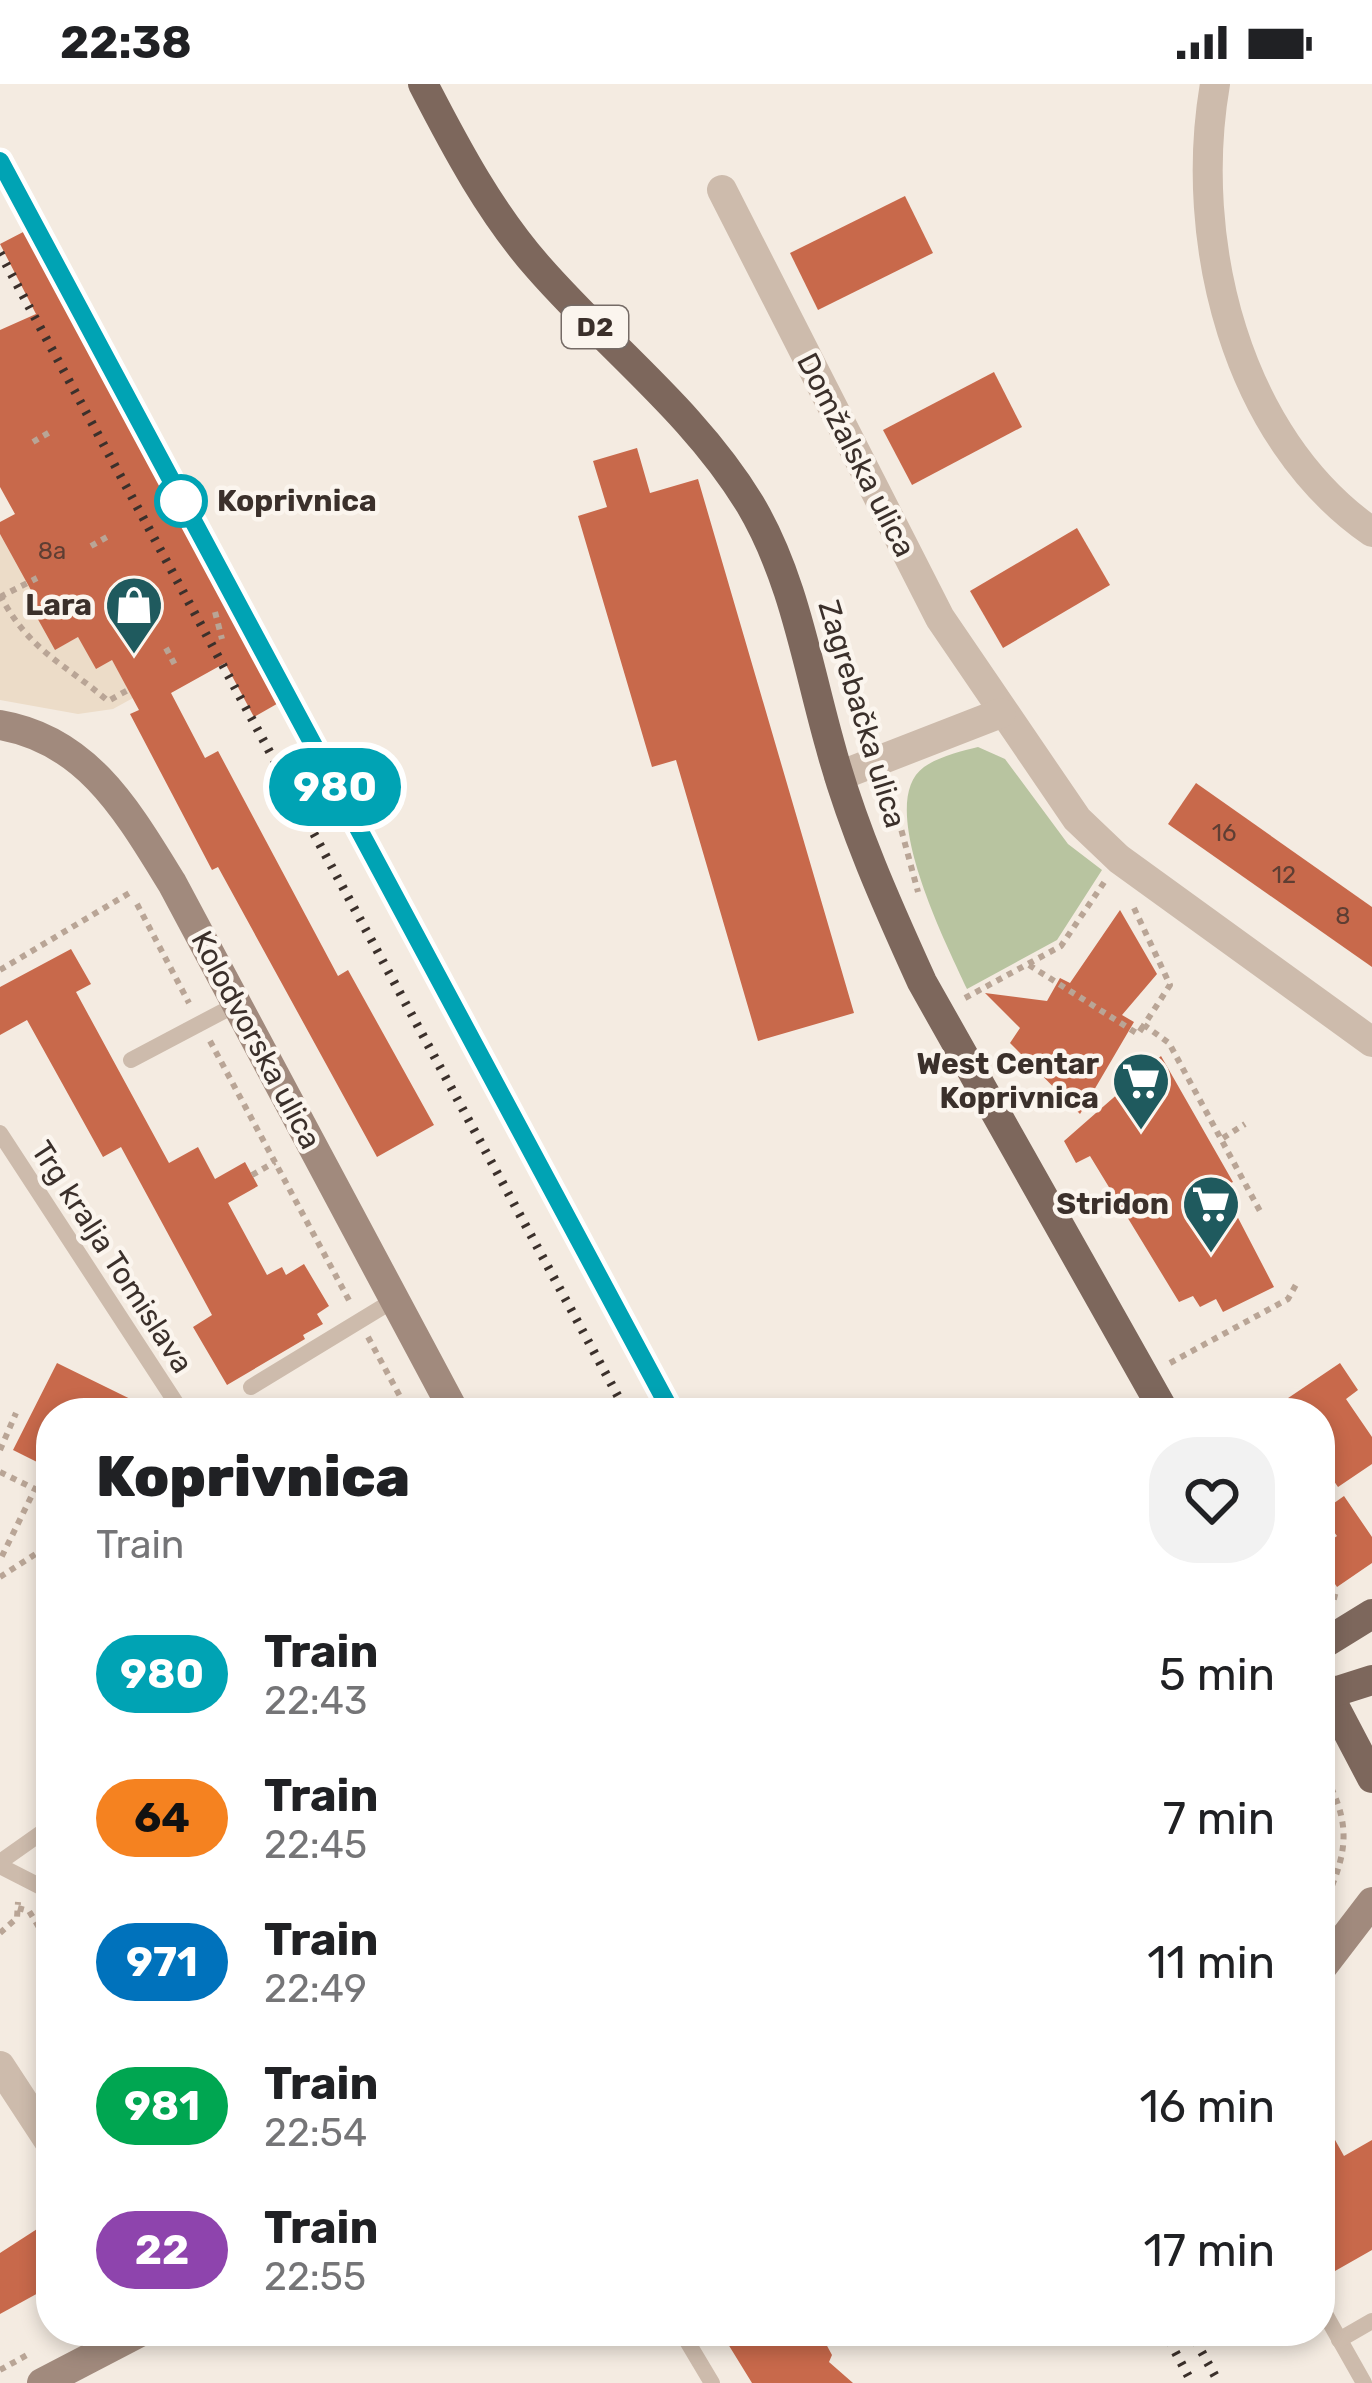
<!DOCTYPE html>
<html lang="en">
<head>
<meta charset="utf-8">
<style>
  body { margin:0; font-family:Rubik,sans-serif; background:#f2f2f2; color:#202124; height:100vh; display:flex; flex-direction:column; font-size:45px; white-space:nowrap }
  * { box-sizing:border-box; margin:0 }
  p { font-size:39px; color:#757577 }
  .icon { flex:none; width:66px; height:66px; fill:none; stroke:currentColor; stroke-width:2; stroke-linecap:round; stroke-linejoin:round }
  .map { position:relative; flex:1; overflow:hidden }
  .sheet { position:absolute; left:36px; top:1314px; width:1299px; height:948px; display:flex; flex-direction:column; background:#fff; border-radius:48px; box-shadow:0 6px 18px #0003 }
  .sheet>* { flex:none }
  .badge { padding:0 24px; border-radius:39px; font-size:42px; line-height:78px }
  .map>.badge { position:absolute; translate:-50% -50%; box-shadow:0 0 0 6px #fff }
  .round { display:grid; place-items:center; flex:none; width:126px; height:126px; border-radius:48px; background:#f2f2f2 }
  .headline { display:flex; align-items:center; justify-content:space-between; height:204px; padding:0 60px }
  h1 { font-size:57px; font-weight:800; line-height:90px }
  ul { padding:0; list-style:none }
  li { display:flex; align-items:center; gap:36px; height:144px; padding:0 60px }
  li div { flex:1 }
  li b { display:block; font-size:45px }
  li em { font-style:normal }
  li .badge { min-width:132px; font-weight:700; text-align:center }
  .status { display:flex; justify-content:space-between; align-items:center; height:84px; padding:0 60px; background:#fff; direction:ltr }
  .status svg { height:33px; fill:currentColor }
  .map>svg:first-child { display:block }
</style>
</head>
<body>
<div class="status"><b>22:38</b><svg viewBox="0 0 49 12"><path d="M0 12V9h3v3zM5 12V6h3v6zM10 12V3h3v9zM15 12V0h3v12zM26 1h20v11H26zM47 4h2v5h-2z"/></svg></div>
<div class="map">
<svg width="1372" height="2299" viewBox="0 0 1372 2299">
  <rect width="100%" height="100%" fill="#f4ebe1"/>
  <path fill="#b8c4a0" d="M978,663L1005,675L1068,760L1102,786L1057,856L967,905C947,861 874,719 924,683C938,673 961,667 978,663Z"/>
  <polygon fill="#ecdcc8" points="0,450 15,477 25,472 56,565 78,553 112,576 133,614 113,625 78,630 0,616"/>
  <g fill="#c8694b">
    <polygon points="905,112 933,169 818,226 790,169"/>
    <polygon points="27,146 282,617 254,633 225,579 171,609 205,674 218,667 338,892 348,886 434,1041 377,1073 218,783 212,786 130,630 139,626 112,576 96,585 78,553 55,566 30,521 37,517 0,450 0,438 15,430 0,403 0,246 36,230 0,160"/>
    <polygon points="994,288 1022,343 912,401 883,346"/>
    <polygon points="637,364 650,409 698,395 854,929 758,957 676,676 652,683 578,432 607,423 593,377"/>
    <polygon points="1077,444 1110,501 1003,564 970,507"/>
    <polygon points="1196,699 1372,823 1372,883 1168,740"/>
    <polygon points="1120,826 1157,890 1122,931 1134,938 1080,1030 1010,959 1020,944 985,909 1047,917 1060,894 1070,899"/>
    <polygon points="71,865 91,900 76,908 169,1079 198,1063 215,1095 245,1078 258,1102 228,1119 267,1191 282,1183 286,1191 304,1180 329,1222 317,1230 323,1240 303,1251 305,1255 227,1301 193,1243 212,1231 121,1063 103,1073 27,936 0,951 0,903"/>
    <polygon points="1161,972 1233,1098 1222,1103 1274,1203 1223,1228 1216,1215 1200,1223 1193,1212 1179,1218 1090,1072 1076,1079 1064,1057"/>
    <polygon points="57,1279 159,1329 51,1329 51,1385 13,1366"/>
    <polygon points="1340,1279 1358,1306 1346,1315 1372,1353 1372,1380 1338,1403 1320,1377 1320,1329 1266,1329"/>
    <polygon points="1344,1412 1372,1453 1372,1479 1337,1503 1320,1478 1320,1464 1337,1452 1320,1429"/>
    <polygon points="1320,2029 1344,2072 1372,2056 1372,2166 1328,2191 1320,2178"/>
    <polygon points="51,2136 51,2202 0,2230 0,2169"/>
    <polygon points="720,2247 819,2247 832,2271 829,2278 853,2299 752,2299"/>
  </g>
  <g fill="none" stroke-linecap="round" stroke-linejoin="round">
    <g stroke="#b9a596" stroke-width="6" stroke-dasharray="6 6" stroke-linecap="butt">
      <polyline points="33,358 50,348"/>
      <polyline points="91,462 107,453"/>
      <path d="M0,511C30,568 63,578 108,617L128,606"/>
      <polyline points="0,513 37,494"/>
      <polyline points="215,528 222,555"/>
      <polyline points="166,564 175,581"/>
      <polyline points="846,590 857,630 872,647"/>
      <polyline points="889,700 918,808"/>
      <polyline points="137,820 189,919"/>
      <polyline points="1134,824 1170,901 1144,941 1169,959 1261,1129"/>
      <polyline points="1029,881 1138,950 1144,941"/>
      <polyline points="0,886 131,808"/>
      <polyline points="965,914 1061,862 1105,797"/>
      <polyline points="210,957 351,1220"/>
      <polyline points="1223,1054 1245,1040"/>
      <polyline points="252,1091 275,1078"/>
      <polyline points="368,1253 409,1329"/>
      <polyline points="1170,1279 1288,1215 1298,1197"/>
      <polyline points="0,1366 16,1329"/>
      <polyline points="0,1388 35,1405 0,1476"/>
      <polyline points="0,1493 51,1460"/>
      <polyline points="1320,1509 1340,1514"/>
      <path d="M1320,1682C1350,1736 1351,1761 1325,1818L1330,1824"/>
      <polyline points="18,1824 29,1827 51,1863"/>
      <polyline points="0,1849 17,1834 18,1818"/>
      <polyline points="0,2286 27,2271"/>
    </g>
    <g stroke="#cdbbac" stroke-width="16">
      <polyline points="131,976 237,920"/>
      <polyline points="0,1049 180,1325"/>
      <polyline points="251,1303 394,1216"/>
      <polyline points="0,1778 51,1742"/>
      <polyline points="0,1782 51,1808"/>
      <polyline points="1320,2221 1364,2299"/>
      <polyline points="681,2247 712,2299"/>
      <polyline points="1339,2256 1372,2237"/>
    </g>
    <g stroke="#cdbbac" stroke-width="30">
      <path d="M1215,0C1188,156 1235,353 1372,448"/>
      <polyline points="722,106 940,534 1077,735 1119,775 1372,958"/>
      <polyline points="839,692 1001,629"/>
      <polyline points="0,1982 51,2060"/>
    </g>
    <g stroke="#a18a7d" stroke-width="30">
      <path d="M0,641C88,656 128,728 172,799L455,1329"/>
      <polyline points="1320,1886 1372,1818"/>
      <polyline points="42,2299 142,2247"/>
    </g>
    <g stroke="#7d675c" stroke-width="30">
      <path d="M423,0C456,64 491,130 539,184C609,264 694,328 750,420C794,494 807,580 830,661C852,743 887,821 922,898L1165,1329"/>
      <polyline points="1320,1562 1372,1530"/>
      <polyline points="1320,1595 1372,1694"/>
      <polyline points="1328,1610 1372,1596"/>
    </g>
    <g stroke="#3b302b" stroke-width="9" stroke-dasharray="3 9" stroke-linecap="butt">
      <polyline points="0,77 672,1329"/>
      <polyline points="0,169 627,1329"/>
      <polyline points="1164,2247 1192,2299"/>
      <polyline points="1190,2247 1219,2299"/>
    </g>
  </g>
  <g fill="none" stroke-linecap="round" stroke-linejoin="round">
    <defs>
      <polyline id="line" points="0,77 672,1329"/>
    </defs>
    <use href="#line" stroke="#fff" stroke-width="27"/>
    <use href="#line" stroke="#00a3b4" stroke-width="18"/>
  </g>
  <defs>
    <symbol id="shop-pin" viewBox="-11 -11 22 30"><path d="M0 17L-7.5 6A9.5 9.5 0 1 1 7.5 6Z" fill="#1f5a5e" stroke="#fbf5ee"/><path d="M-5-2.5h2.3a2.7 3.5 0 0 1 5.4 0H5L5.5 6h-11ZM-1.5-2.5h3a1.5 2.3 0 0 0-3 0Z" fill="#fff"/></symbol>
    <symbol id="supermarket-pin" viewBox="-11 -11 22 30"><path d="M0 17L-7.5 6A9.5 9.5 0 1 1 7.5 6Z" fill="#1f5a5e" stroke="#fbf5ee"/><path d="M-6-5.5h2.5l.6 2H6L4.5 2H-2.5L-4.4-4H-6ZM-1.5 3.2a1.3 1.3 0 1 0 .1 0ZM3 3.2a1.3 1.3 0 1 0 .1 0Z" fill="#fff"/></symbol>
  </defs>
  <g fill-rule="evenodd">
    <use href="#shop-pin" x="101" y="488" width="66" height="90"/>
    <use href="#supermarket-pin" x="1108" y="964" width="66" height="90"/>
    <use href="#supermarket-pin" x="1178" y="1087" width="66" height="90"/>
  </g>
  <circle fill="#fff" stroke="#00a3b4" stroke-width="6" cx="181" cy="417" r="24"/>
  <g text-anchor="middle" stroke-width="9" stroke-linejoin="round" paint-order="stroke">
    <g font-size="24" fill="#5e3e33">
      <text x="52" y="475">8a</text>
      <text x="1224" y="757">16</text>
      <text x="1284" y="799">12</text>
      <text x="1343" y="840">8</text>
    </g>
    <rect fill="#fbf5ee" stroke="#756b66" stroke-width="3" x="562" y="222" width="66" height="42" rx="9"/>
    <g font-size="27" font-weight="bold" fill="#3b302b">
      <text x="595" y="252">D2</text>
    </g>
    <g font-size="30" fill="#3b302b" stroke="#fbf5ee">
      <text transform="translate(856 371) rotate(63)" y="10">Domžalska ulica</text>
      <text transform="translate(862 630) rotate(73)" y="10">Zagrebačka ulica</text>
      <text transform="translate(256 956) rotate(62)" y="10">Kolodvorska ulica</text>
      <text transform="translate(112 1173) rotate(57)" y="10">Trg kralja Tomislava</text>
    </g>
    <g font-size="30" font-weight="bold" fill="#3b302b" stroke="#fbf5ee" text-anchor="start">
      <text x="217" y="427">Koprivnica</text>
    </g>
    <g font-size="30" font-weight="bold" fill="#3b302b" stroke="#fbf5ee" text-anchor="end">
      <text x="92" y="531">Lara</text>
      <text x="1099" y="990">West Centar<tspan x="1099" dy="34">Koprivnica</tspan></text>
      <text x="1169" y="1130">Stridon</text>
    </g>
  </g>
</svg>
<b class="badge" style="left:335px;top:703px;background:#00a3b4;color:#fff">980</b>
<section class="sheet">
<div class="headline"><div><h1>Koprivnica</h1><p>Train</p></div><a class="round"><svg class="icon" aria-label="heart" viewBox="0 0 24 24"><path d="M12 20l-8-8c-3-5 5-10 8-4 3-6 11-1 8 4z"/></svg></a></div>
<ul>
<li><span class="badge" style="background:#00a3b4;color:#fff">980</span><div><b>Train</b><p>22:43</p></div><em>5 min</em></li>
<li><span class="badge" style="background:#f58220;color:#111">64</span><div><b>Train</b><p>22:45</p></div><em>7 min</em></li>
<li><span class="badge" style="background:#0072bc;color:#fff">971</span><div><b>Train</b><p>22:49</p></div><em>11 min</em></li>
<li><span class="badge" style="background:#00a651;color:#fff">981</span><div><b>Train</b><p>22:54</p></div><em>16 min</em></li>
<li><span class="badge" style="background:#8e44ad;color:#fff">22</span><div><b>Train</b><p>22:55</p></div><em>17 min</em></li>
</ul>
</section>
</div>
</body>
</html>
